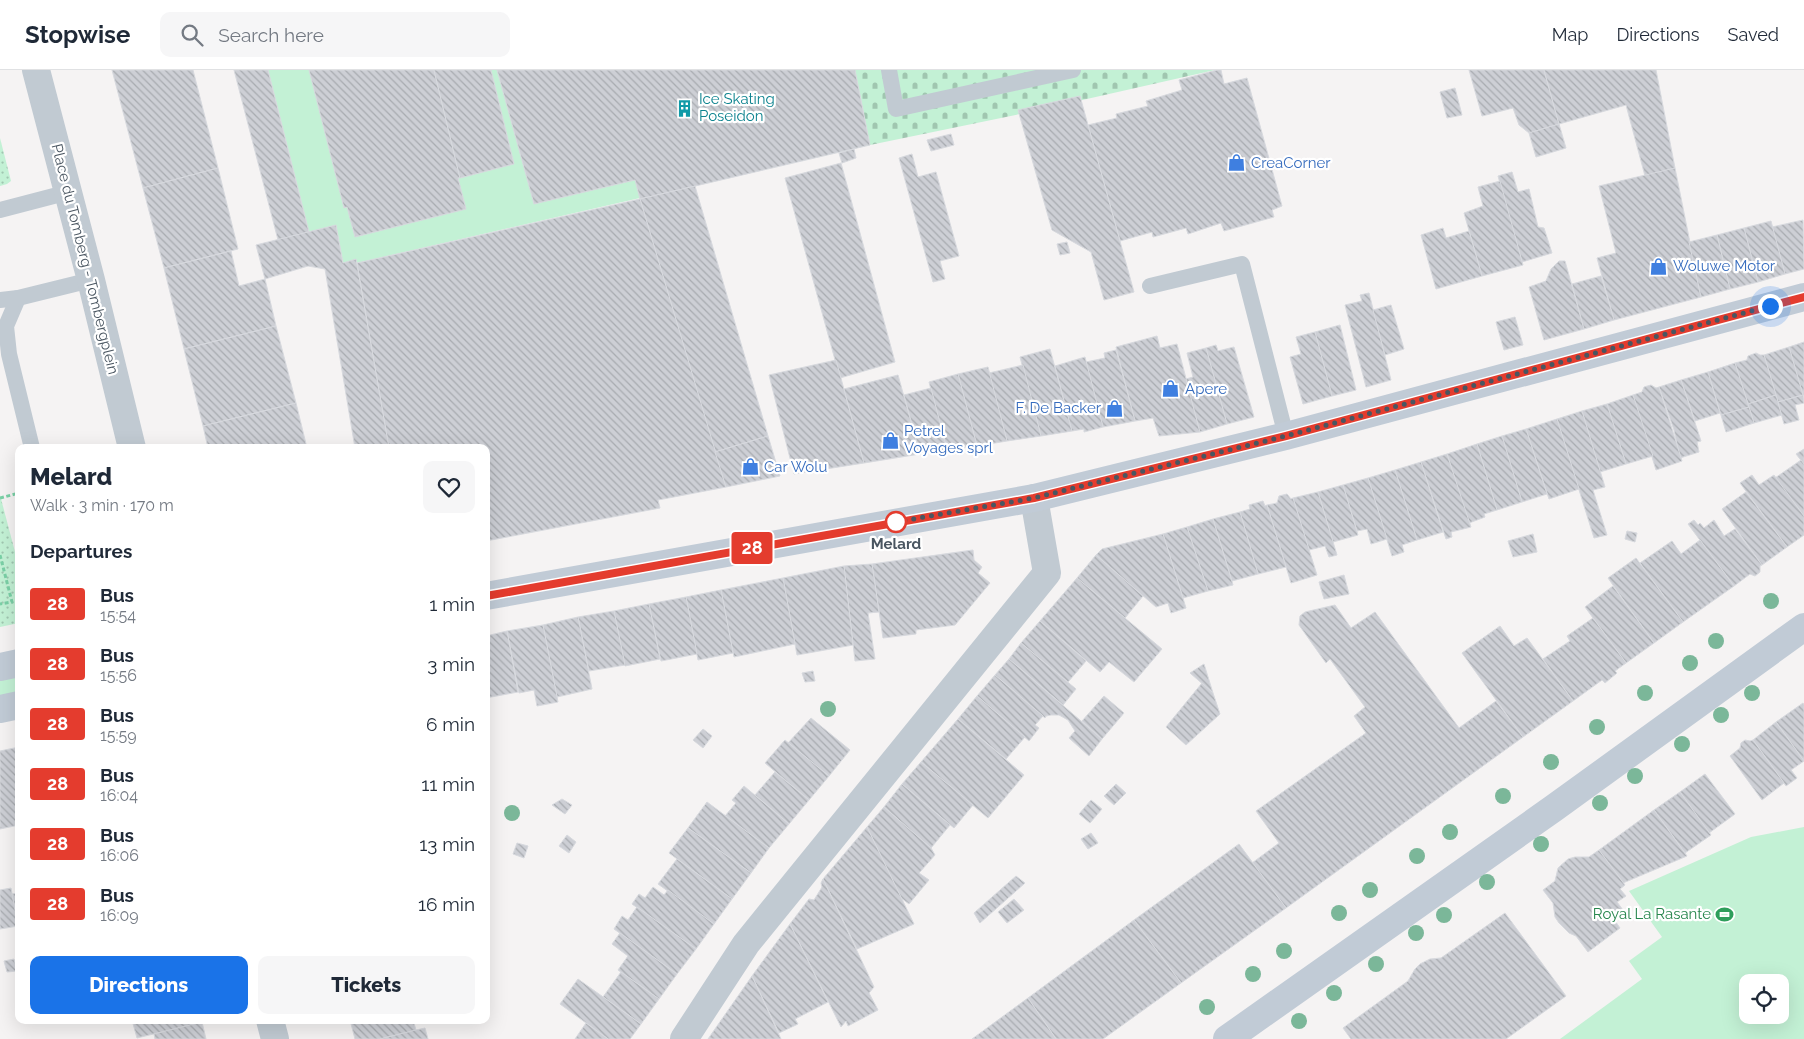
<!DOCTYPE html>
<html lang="en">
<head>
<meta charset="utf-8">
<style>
  body { margin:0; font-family:Raleway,sans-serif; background:#f6f6f7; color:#1f2937; height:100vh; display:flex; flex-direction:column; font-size:19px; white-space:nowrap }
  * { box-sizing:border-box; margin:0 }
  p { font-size:16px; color:#747a83 }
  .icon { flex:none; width:28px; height:28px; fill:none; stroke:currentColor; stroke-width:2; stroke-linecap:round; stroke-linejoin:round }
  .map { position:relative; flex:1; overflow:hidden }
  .drawer { position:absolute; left:15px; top:374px; width:475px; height:580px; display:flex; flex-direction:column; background:#fff; border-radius:10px; box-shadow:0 5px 20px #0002 }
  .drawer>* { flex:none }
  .badge { padding:0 10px; border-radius:4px; font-size:18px; line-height:32px }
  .controls { position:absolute; left:1739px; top:904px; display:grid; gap:10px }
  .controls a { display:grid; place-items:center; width:50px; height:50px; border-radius:10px; background:#fff; box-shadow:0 5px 20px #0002; font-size:25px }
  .you { position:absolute; width:25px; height:25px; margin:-12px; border:4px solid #fff; border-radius:50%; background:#1a73e8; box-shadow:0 0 0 8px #1a73e833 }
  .map>.badge { position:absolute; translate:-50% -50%; box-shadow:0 0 0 2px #fff }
  h2 { padding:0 15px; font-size:19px; line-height:45px }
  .round { display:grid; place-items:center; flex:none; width:52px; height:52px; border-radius:10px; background:#f6f6f7 }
  .summary { display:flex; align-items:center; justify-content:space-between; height:85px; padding:0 15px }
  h1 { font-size:24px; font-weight:800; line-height:38px }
  .cta { display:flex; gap:10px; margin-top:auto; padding:10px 15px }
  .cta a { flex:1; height:58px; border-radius:10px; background:#1a73e8; color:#fff; font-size:20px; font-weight:800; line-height:58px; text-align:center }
  .cta a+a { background:#f6f6f7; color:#1f2937 }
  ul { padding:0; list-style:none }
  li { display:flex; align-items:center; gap:15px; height:60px; padding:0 15px }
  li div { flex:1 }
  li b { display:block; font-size:19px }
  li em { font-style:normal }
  li .badge { min-width:55px; font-weight:700; text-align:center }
  header { display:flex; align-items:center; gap:30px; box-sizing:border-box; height:70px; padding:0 25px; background:#fff; border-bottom:1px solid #e0e1e3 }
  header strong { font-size:24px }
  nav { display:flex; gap:28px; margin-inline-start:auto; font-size:18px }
  .search { width:350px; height:45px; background:#f6f6f7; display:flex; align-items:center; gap:12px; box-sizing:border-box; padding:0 18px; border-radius:10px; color:#747a83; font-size:19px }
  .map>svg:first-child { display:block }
</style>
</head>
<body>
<header>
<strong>Stopwise</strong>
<div class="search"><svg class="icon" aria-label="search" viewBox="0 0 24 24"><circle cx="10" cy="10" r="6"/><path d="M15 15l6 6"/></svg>Search here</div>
<nav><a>Map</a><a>Directions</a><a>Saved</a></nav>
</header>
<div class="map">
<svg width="1804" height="969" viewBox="0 0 1804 969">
  <defs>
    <pattern id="cemetery-stones" width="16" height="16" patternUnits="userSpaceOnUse" patternTransform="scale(1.25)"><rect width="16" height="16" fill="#c3f1d5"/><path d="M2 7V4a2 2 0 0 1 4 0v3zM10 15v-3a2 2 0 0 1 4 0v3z" fill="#a0c6b0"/></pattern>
    <pattern id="park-dots" width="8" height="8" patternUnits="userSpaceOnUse" patternTransform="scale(1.25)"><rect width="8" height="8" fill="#c3f1d5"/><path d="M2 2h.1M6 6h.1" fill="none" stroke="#a0c6b0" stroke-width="1.8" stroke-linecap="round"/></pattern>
    <pattern id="building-back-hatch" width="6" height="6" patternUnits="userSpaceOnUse" patternTransform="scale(1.25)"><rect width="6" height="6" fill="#cdcfd5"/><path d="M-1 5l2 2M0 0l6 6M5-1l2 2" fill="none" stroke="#a8abb0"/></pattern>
  </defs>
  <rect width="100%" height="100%" fill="#f5f3f3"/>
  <g fill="#c3f1d5" fill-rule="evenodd">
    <polygon points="268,0 855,0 870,75 357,193 356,190 343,193 336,155 309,162"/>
    <polygon points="19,607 19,622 0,626 0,610"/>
    <path d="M1804,757V969H1560L1642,909L1629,891L1662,867L1629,821L1751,767ZM1780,912V945H1748V912Z"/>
  </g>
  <polygon fill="url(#cemetery-stones)" points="855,0 1215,0 1025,43 870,75"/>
  <g fill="url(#park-dots)">
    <polygon points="0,68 11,111 7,114 0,116"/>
    <polygon points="0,425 19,497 19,553 0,557"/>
  </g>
  <g fill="url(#building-back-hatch)" stroke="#d7d9de">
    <polygon points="112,0 193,0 218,98 143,118"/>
    <polygon points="234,0 268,0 309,162 278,170"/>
    <polygon points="309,0 434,0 460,108 458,108 466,139 355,167 347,137 344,138"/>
    <polygon points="434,0 491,0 514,94 460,108"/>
    <polygon points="497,0 855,0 870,75 640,129 635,110 534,134"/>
    <polygon points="1217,0 1221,0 1224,14 1247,8 1282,136 1272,140 1274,147 1224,161 1221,153 1188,164 1186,158 1153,167 1152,162 1120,171 1088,55 1117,48 1116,44 1148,36 1146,31 1182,20 1179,10"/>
    <polygon points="1469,0 1544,0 1559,54 1529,63 1519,55 1513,38 1482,46"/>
    <polygon points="1544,0 1656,0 1675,98 1645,106 1626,35 1559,54"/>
    <polygon points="1455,18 1462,45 1447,48 1440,22"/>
    <polygon points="1080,26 1134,222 1104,230 1091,182 1052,160 1018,40"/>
    <polygon points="1559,54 1566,78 1536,87 1529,63"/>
    <polygon points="951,64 954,75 931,81 927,70"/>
    <polygon points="854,79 856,88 842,93 839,83"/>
    <polygon points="912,84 918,107 936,102 959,186 940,191 945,209 933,212 899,88"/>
    <polygon points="841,93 895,292 840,308 785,108"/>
    <polygon points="218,98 238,179 164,198 143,118"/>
    <polygon points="1675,98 1701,227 1614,250 1597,188 1616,183 1599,116"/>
    <polygon points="1512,102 1518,122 1529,119 1538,157 1544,158 1552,183 1522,192 1498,106"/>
    <polygon points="1500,111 1523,195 1482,206 1464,143 1483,136 1478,117"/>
    <polygon points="695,116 768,366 715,382 640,129"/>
    <polygon points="640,129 726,417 658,430 660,438 486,471 486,378 389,378 357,193"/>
    <polygon points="1803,150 1804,199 1785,204 1772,157"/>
    <polygon points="1771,151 1785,204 1758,212 1744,158"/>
    <polygon points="336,155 343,193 356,189 389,378 355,378 325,199 308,196 265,209 256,175"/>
    <polygon points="1443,158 1446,168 1469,161 1482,206 1436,219 1421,165"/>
    <polygon points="1744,158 1758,212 1730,219 1717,165"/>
    <polygon points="1717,165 1730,219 1701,227 1689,172"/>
    <polygon points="1067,172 1070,183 1060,185 1057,174"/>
    <polygon points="231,181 239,216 265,209 276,256 184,279 164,198"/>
    <polygon points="1559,191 1565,191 1584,259 1544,270 1529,217 1546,211 1551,199"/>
    <polygon points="1601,206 1614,250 1584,259 1572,214"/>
    <polygon points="1369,223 1391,310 1366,317 1345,235 1362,231 1360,225"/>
    <polygon points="1391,235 1404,279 1385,285 1373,240"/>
    <polygon points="1515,247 1523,275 1504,280 1496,252"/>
    <polygon points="1340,255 1356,320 1332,326 1315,262"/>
    <polygon points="276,256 296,333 203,356 184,279"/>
    <polygon points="1315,262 1332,326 1303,334 1290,287 1301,284 1296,267"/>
    <polygon points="1157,266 1160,278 1177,274 1200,362 1159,366 1153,348 1135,351 1116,277"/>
    <polygon points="1804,272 1804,325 1803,325 1789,277"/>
    <polygon points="1216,275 1218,281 1234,277 1254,347 1227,354 1206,278"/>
    <polygon points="1789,277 1803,325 1778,332 1764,285"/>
    <polygon points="1206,278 1227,354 1200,362 1186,309 1193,307 1187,283"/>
    <polygon points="1050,279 1072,361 1041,366 1020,287"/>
    <polygon points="1116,280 1135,351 1103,357 1086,292 1105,288 1104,283"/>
    <polygon points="1756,283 1760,285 1764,285 1776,325 1748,334 1735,293 1747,290 1748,286"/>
    <polygon points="1085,287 1103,357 1084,362 1084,359 1072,361 1055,296"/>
    <polygon points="836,290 864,393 794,404 769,305"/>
    <polygon points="1735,293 1749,337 1721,345 1708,302"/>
    <polygon points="1023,295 1041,366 1007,371 989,303"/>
    <polygon points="988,297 1007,371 977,376 958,304"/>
    <polygon points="1708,302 1720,343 1695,351 1681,310"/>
    <polygon points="958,304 977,376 947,380 929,312"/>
    <polygon points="898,305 920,384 864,393 844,319"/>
    <polygon points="1681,310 1701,371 1697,372 1699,382 1680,388 1674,360 1659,317"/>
    <polygon points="1651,315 1656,318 1659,317 1682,391 1656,400 1633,325 1642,322 1644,317"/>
    <polygon points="931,318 947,380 920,384 904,325"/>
    <polygon points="1633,325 1653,386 1626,394 1607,334"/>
    <polygon points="1776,325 1782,345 1754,353 1748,334"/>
    <polygon points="1803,325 1804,333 1795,335 1799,350 1784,354 1778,332"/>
    <polygon points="296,333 307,378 208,378 203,356"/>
    <polygon points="1607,334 1626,394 1600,402 1582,341"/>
    <polygon points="1749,337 1754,353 1726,362 1721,345"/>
    <polygon points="1582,341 1605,417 1593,420 1607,465 1594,468 1557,349"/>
    <polygon points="1557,349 1579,419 1549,429 1526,359"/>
    <polygon points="1526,359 1547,424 1522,432 1502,366"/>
    <polygon points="768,366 780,406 726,417 715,382"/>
    <polygon points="1502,366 1522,432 1497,440 1477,374"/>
    <polygon points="1477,374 1497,440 1484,444 1485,447 1469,453 1447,384"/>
    <polygon points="1804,379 1804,394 1796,384"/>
    <polygon points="1447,384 1471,457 1451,462 1452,467 1446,469 1421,392"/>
    <polygon points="1801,390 1804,394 1804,446 1775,408"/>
    <polygon points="1421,392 1443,462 1417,470 1395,400"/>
    <polygon points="1395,400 1417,470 1402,475 1404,482 1392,486 1368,408"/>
    <polygon points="1752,405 1759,415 1774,405 1804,446 1804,465 1787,477 1740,413"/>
    <polygon points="1368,408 1387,469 1371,474 1367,459 1357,461 1343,415"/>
    <polygon points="1343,415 1358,465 1333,472 1318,422"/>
    <polygon points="1318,422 1337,485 1329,487 1325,476 1309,480 1293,428"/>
    <polygon points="1746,422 1787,477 1762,495 1722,439"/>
    <polygon points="1287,424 1291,429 1293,428 1317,505 1291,513 1267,435 1277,433 1279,426"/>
    <polygon points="1263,431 1265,436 1267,435 1286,497 1258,504 1240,442 1250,439 1249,435"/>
    <polygon points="1240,442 1258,504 1232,511 1213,449"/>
    <polygon points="1213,449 1233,515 1208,521 1187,457"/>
    <polygon points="1694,450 1698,455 1700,453 1704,458 1714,450 1724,466 1735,459 1762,495 1760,496 1760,502 1755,506 1750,504 1734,516 1688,454"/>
    <polygon points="1187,457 1208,521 1183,528 1163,464"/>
    <polygon points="1627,461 1637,463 1635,472 1625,469"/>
    <polygon points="1163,464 1186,538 1171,543 1168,533 1156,537 1096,485 1102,479"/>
    <polygon points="1533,464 1537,482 1513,487 1508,471"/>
    <polygon points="1700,470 1734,516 1683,552 1640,493 1672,471 1681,484"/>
    <polygon points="973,480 974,490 982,497 978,503 990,513 955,555 916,560 916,564 883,568 872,494"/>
    <polygon points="1096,485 1143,526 1125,548 1077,508"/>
    <polygon points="1636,488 1683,552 1654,573 1608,508"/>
    <polygon points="872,494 879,542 868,543 875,589 855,591 844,496"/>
    <polygon points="844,496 853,575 797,585 783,508"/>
    <polygon points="1344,505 1349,524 1324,529 1319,512"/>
    <polygon points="783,508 795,574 734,587 721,520"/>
    <polygon points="1077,508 1162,579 1134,612 1109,592 1100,602 1040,551"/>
    <polygon points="1613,516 1654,573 1626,593 1585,537"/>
    <polygon points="721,520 733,583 698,590 686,527"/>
    <polygon points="686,527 697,584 661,591 649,534"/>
    <polygon points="649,534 660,589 625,596 614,541"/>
    <polygon points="1335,535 1351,558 1375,542 1459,658 1496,631 1523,667 1286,838 1252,793 1279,773 1256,741 1366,663 1354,646 1365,637 1330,589 1326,593 1299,555 1300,546 1305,542"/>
    <polygon points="614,541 625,595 589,601 578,547"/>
    <polygon points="578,547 592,619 557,627 543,555"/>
    <polygon points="1593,548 1626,593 1615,601 1617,603 1605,613 1602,610 1573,631 1543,589 1570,571 1567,566"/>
    <polygon points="1040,551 1086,591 1068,612 1021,573"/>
    <polygon points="543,555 558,632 537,636 534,620 519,623 507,561"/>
    <polygon points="1500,556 1514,576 1527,568 1573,631 1523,667 1462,583"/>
    <polygon points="507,561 518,622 486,628 486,566"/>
    <polygon points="1021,573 1076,619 1063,635 1009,589"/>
    <polygon points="1009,589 1102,669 1089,686 1069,668 1075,661 1068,650 1059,645 1051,645 1046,646 1045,648 995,605"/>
    <polygon points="1204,594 1213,623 1190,603"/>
    <polygon points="813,601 815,611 805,612 802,603"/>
    <polygon points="995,605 1043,646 1035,655 1039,658 1029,671 977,626"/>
    <polygon points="1202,613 1213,623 1220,644 1186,675 1166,657"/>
    <polygon points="977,626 1025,667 1006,689 958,649"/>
    <polygon points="1104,626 1124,643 1102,669 1082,651"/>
    <polygon points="1803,633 1804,635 1804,691 1776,652"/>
    <polygon points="811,648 850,680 829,706 788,673"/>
    <polygon points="958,649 1024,705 988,748 921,692"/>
    <polygon points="1776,652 1804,691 1791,700 1797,708 1786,716 1753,670"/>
    <polygon points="703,659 712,666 703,678 693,670"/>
    <polygon points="785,670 829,706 809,730 765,693"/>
    <polygon points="1745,670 1750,671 1753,670 1784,713 1762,730 1730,686 1740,678 1741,673"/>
    <polygon points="19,677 19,736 17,736 19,755 0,759 0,681"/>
    <polygon points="921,692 973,735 954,758 902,714"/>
    <polygon points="775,702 809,730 789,754 755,725"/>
    <polygon points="1705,704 1735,744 1709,763 1680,722"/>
    <polygon points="902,714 950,755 931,778 884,737"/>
    <polygon points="1116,714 1126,723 1114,735 1104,726"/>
    <polygon points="744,716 789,754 769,778 725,746 736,733 732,730"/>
    <polygon points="1680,722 1711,765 1685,783 1654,740"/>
    <polygon points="562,729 572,735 565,744 552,735"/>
    <polygon points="1091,730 1102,739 1090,753 1079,744"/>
    <polygon points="707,732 769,778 751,803 688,758"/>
    <polygon points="884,737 931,778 935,785 919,803 929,810 909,834 901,828 867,757"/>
    <polygon points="1654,740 1687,786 1623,813 1599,780"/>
    <polygon points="867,757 914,854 857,879 823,809"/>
    <polygon points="688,758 751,803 732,829 669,783"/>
    <polygon points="1091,763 1098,773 1088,779 1081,769"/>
    <polygon points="567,765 576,772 569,783 559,776"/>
    <polygon points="517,773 528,776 524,788 513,784"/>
    <polygon points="1239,774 1286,838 1181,913 1134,850"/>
    <polygon points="1599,780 1625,815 1620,819 1626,826 1617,832 1623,840 1613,848 1620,858 1588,882 1576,866 1569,863 1559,853 1555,847 1553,833 1543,820 1555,811 1558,798 1568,789 1575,787 1589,787"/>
    <polygon points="677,789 732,829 714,854 658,814"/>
    <polygon points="1016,806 1025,813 980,853 974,843"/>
    <polygon points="823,809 874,917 869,923 878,940 848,956 846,951 841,957 790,854 809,829 814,830 822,817 821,813"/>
    <polygon points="653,817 664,825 668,820 714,854 696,879 632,834 639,824 645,828"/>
    <polygon points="11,818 18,856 0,859 0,820"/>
    <polygon points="19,823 19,857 12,824"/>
    <polygon points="1014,829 1024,840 1007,853 998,842"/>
    <polygon points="637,837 696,879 677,904 614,859 622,846 628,850"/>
    <polygon points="1505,843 1566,926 1506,969 1351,969 1343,958 1408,911 1415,899 1420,894 1430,889 1441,888"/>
    <polygon points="1134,850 1181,913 1103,969 1056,969 1028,928"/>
    <polygon points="790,854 828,932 795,949 798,954 779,963 752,906"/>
    <polygon points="620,863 677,904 659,929 618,900 628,886 612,874"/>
    <polygon points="14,889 17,901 7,902 4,891"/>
    <polygon points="621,902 659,929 641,954 603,927"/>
    <polygon points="752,906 781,969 708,969"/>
    <polygon points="578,909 641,954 630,969 608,969 560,934"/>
    <polygon points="1028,928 1056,969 972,969"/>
    <polygon points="132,950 201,950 202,952 137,968"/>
    <polygon points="350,950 413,950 416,960 380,969 355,969"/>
    <polygon points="202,952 206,969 155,969 154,964"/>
    <polygon points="586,953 608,969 575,969"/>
    <polygon points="425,958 428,969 380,969 416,960"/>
  </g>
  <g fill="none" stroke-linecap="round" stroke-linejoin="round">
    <g stroke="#7ad0a6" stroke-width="3" stroke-dasharray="4 2.5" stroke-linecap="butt">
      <polyline points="0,428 19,423"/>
      <polyline points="0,485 12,532 0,534"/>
    </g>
    <g stroke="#c1cad2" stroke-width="16">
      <polyline points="889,0 896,39 1073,0"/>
      <polyline points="0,140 69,122"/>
      <polyline points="1150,216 1242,194 1286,366"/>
      <polyline points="18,228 6,256 9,284 32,378"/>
      <polyline points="0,230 18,228 91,210"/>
    </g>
    <g stroke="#c1cad2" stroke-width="28">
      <polyline points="36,0 91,210 132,378"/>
      <polyline points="270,950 275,969"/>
      <polyline points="684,969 746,874 1047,503 1034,428"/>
    </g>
    <g stroke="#c1cbd6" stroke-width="28">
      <polyline points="486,526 1034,428 1286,366 1804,227"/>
      <polyline points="0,597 19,593"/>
      <polyline points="0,639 19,635"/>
      <polyline points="1227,969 1554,738 1804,557"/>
    </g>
  </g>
  <g fill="#7bb799">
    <circle cx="1771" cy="531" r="8"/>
    <circle cx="1716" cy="571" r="8"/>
    <circle cx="1690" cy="593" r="8"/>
    <circle cx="1645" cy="623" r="8"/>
    <circle cx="1752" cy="623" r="8"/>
    <circle cx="828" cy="639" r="8"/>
    <circle cx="1721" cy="645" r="8"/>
    <circle cx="1597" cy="657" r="8"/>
    <circle cx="1682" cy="674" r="8"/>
    <circle cx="1551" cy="692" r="8"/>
    <circle cx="1635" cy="706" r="8"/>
    <circle cx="1503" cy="726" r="8"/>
    <circle cx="1600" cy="733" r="8"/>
    <circle cx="512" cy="743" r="8"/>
    <circle cx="1450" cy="762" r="8"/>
    <circle cx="1541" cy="774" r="8"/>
    <circle cx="1417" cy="786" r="8"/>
    <circle cx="1487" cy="812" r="8"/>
    <circle cx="1370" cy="820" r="8"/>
    <circle cx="1339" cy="843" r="8"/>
    <circle cx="1444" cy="845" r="8"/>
    <circle cx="1416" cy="863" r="8"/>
    <circle cx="1284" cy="881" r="8"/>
    <circle cx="1376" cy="894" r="8"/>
    <circle cx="1253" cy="904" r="8"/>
    <circle cx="1334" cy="923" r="8"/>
    <circle cx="1207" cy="937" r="8"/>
    <circle cx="1299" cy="951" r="8"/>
  </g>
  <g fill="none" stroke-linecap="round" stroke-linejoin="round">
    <defs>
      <polyline id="line" points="486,526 1034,428 1286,366 1804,227"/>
    </defs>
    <use href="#line" stroke="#fff" stroke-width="11"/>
    <use href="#line" stroke="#e43c2e" stroke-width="8"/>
    <polyline stroke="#4a5661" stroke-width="5" stroke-dasharray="0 9" points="896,452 1034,428 1070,419 1286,366 1770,236"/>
  </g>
  <defs>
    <symbol id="building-bare" viewBox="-9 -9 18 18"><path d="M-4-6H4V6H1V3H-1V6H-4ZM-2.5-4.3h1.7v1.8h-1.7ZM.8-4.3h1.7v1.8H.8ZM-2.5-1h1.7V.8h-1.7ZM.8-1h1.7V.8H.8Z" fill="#0f9aa8" stroke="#fff" stroke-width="2.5" paint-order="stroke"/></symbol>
    <symbol id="shop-bare" viewBox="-9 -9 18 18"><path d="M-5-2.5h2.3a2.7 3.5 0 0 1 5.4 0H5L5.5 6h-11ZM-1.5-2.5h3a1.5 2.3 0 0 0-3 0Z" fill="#3f7fe0" stroke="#fff" stroke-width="2.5" paint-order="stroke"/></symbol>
    <symbol id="stadium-bare" viewBox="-9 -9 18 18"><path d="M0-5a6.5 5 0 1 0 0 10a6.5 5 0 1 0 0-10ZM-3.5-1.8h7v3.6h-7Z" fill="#2e9e5b" stroke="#fff" stroke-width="2.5" paint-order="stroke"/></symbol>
  </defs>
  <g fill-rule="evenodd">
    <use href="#building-bare" x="672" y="26" width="25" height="25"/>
    <use href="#shop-bare" x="1224" y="80" width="25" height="25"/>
    <use href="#shop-bare" x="1646" y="184" width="25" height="25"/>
    <use href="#shop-bare" x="1158" y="306" width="25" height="25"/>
    <use href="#shop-bare" x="1102" y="326" width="25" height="25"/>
    <use href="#shop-bare" x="878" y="358" width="25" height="25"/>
    <use href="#shop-bare" x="738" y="384" width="25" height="25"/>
    <use href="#stadium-bare" x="1712" y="832" width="25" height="25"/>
  </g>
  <circle fill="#fff" stroke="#e43c2e" stroke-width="2.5" cx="896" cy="452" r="10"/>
  <g text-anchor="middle" stroke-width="4.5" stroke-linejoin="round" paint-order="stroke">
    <g font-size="15" fill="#0d838f" stroke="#fff" text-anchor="start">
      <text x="699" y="34">Ice Skating<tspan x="699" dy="17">Poseidon</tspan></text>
    </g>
    <g font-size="15" fill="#366cbe" stroke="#fff" text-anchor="start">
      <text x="1251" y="98">CreaCorner</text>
      <text x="1673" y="201">Woluwe Motor</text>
      <text x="1185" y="324">Apere</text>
      <text x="1101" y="343" text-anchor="end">F. De Backer</text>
      <text x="904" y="366">Petrel<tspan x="904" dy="17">Voyages sprl</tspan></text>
      <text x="764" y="402">Car Wolu</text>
    </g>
    <g font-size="15" fill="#4a5661" stroke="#fff">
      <text transform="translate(85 189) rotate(76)" y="5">Place du Tomberg - Tombergplein</text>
    </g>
    <g font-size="15" font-weight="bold" fill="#4a5661" stroke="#fff">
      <text x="896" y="479">Melard</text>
    </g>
    <g font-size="15" fill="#27864d" stroke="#fff" text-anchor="end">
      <text x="1711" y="849">Royal La Rasante</text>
    </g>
  </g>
</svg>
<div class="controls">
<a><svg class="icon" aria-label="locate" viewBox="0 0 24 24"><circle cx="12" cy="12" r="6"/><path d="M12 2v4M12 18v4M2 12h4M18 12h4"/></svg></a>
</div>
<div class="you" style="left:1770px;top:236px"></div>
<b class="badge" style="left:752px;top:478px;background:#e43c2e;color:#fff">28</b>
<section class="drawer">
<div class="summary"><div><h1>Melard</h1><p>Walk · 3 min · 170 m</p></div><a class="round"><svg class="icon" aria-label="heart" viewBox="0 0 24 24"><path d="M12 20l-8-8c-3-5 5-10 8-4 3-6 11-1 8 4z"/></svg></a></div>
<h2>Departures</h2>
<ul>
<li><span class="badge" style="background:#e43c2e;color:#fff">28</span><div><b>Bus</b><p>15:54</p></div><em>1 min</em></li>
<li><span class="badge" style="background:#e43c2e;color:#fff">28</span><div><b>Bus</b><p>15:56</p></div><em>3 min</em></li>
<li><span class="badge" style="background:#e43c2e;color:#fff">28</span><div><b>Bus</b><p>15:59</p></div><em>6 min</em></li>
<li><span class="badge" style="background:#e43c2e;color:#fff">28</span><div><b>Bus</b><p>16:04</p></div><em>11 min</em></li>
<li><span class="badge" style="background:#e43c2e;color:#fff">28</span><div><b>Bus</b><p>16:06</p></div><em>13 min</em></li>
<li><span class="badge" style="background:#e43c2e;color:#fff">28</span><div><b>Bus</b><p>16:09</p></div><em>16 min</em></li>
</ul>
<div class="cta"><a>Directions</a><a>Tickets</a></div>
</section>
</div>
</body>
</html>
